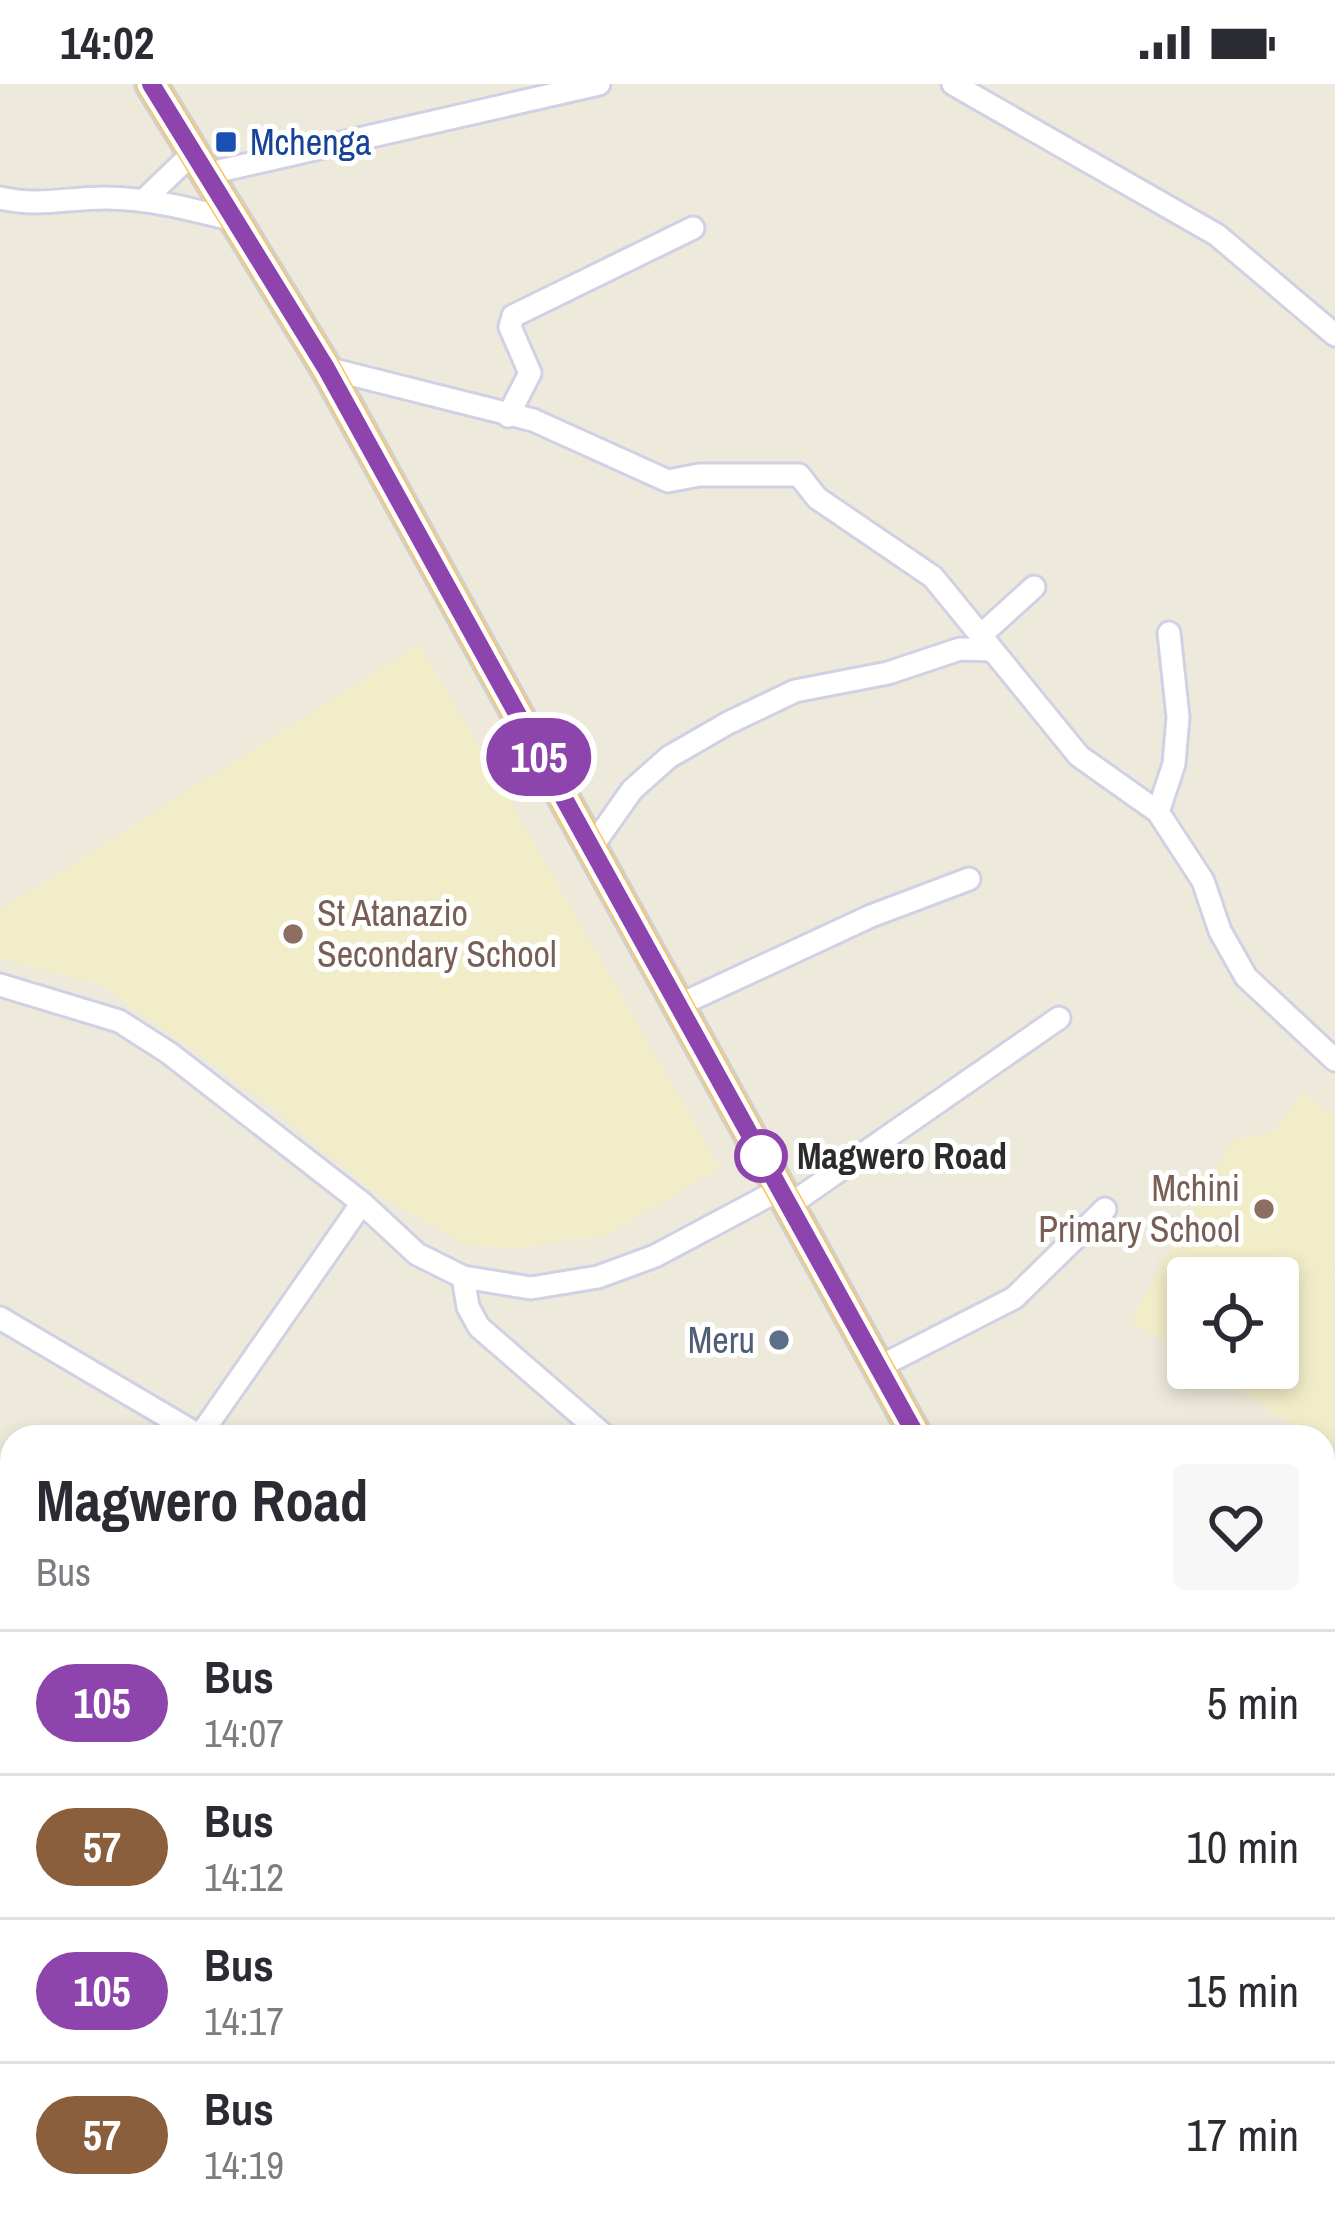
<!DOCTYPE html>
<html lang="en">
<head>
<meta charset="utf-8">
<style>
  body { margin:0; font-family:"Archivo Narrow",sans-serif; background:#f7f7f7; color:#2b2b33; height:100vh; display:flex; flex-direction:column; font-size:45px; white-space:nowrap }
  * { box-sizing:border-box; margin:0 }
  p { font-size:39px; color:#7c7c81 }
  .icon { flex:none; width:66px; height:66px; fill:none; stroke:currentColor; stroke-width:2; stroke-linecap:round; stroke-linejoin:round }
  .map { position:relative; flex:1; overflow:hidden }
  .sheet { position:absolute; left:0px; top:1341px; width:1335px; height:804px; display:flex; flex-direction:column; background:#fff; border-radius:36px 36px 0 0; box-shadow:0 6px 18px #0003 }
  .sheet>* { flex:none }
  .badge { padding:0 24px; border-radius:39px; font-size:42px; line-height:78px }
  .fabs { position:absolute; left:1167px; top:1173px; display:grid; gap:24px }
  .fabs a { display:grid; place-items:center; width:132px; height:132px; border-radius:12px; background:#fff; box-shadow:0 6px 18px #0003; font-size:60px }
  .map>.badge { position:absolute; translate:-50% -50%; box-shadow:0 0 0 6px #fff }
  .round { display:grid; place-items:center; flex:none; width:126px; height:126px; border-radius:12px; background:#f7f7f7 }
  .overview { display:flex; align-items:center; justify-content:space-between; height:204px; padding:0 36px }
  h1 { font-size:57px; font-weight:800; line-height:90px }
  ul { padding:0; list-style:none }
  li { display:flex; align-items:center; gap:36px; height:144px; padding:0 36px; border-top:3px solid #e1e1e2 }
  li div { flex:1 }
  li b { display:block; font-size:45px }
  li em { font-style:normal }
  li .badge { min-width:132px; font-weight:700; text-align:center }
  .status { display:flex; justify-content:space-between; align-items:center; height:84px; padding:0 60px; background:#fff; direction:ltr }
  .status svg { height:33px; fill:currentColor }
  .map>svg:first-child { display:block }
</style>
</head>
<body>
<div class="status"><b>14:02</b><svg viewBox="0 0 49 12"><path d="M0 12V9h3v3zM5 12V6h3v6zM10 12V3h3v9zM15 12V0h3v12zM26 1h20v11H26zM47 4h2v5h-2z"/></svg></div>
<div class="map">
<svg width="1335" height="2145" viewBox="0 0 1335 2145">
  <rect width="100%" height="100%" fill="#eeeadb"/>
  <g fill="#f2edc9">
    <polygon points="420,560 720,1084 606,1151 512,1165 465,1160 376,1110 271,1022 103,902 0,874 0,826"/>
    <polygon points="1304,1009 1335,1032 1333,1368 1323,1361 1323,1353 1310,1353 1204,1284 1278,1284 1278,1194 1188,1194 1188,1274 1131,1236 1232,1056 1275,1047"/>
  </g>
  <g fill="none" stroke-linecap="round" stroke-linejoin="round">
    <defs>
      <g id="minor">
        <polyline points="953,0 1217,151 1335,251"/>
        <polyline points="210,89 599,0"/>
        <path d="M0,114C38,123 67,114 105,114C150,114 194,126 238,137"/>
        <polyline points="144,116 195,67"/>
        <polyline points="326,284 533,336 668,397 699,391 799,391 817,414 933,493 1079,672 1158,728 1203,797 1220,847 1246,893 1335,976"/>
        <polyline points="508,332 530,289 510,243 513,232 693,144"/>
        <polyline points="980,552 1034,503"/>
        <polyline points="1158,728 1174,680 1178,633 1169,549"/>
        <polyline points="589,767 632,706 669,673 728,639 795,607 888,589 960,565 992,566"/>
        <polyline points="0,901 119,937 169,969 362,1119 417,1170 463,1193 531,1204 598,1193 655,1172 779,1106"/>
        <polyline points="677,922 871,832 969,795"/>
        <polyline points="788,1122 1059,934"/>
        <polyline points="463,1193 468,1223 479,1243 606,1353"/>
        <polyline points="0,1234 200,1352"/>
        <polyline points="879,1283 1014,1214 1105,1125"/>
        <polyline points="199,1353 362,1119"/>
        <polyline points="1323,1584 1335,1589"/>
        <polyline points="0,1667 12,1648"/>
        <polyline points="1323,1769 1335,1783"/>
        <polyline points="0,1927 12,1972"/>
        <polyline points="58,2133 61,2145"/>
        <polyline points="387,2133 389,2145"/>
        <polyline points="683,2133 686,2145"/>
        <polyline points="997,2133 1000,2145"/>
        <polyline points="726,2145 776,2133"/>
        <polyline points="1310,2145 1335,2139"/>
      </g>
      <polyline id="major" points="1323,1495 1335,1470"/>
      <g id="highway">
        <polyline points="151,0 326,284 917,1353"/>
        <polyline points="1155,2133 1158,2145"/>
      </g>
    </defs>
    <use href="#minor" stroke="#d1d0e5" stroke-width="27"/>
    <use href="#major" stroke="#d0d0d0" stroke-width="33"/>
    <use href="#highway" stroke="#d0d0d0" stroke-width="36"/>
    <use href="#minor" stroke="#fff" stroke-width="21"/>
    <use href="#major" stroke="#fffd50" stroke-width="27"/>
    <use href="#highway" stroke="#ffc456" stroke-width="30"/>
  </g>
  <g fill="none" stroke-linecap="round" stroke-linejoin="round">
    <defs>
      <polyline id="line" points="151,0 326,284 917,1353"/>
    </defs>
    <use href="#line" stroke="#fff" stroke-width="27"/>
    <use href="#line" stroke="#8e44ad" stroke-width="18"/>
  </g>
  <rect fill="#1a4fb4" stroke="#fff" stroke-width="4.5" x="214" y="46" width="24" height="24" rx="6"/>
  <g fill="#8d6e63" stroke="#fff" stroke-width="4.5">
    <circle cx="293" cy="850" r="12"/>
    <circle cx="1264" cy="1125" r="12"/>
  </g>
  <circle fill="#fff" stroke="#8e44ad" stroke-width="6" cx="761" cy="1072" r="24"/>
  <circle fill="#5c6f8a" stroke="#fff" stroke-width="4.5" cx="779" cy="1256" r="12"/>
  <g text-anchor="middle" stroke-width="10" stroke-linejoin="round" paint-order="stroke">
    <g font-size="36" fill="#164399" stroke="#fff" text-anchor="start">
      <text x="250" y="71">Mchenga</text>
    </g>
    <g font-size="36" fill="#785e54" stroke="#fff" text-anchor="start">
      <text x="317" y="842">St Atanazio<tspan x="317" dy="41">Secondary School</tspan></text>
      <text x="1240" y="1117" text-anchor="end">Mchini<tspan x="1240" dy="41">Primary School</tspan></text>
    </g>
    <g font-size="36" font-weight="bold" fill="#2b2b2b" stroke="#fff" text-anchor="start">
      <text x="797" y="1085">Magwero Road</text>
    </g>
    <g font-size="36" fill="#4e5e75" stroke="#fff" text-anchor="end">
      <text x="755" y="1269">Meru</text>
    </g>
  </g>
</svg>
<div class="fabs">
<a><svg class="icon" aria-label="locate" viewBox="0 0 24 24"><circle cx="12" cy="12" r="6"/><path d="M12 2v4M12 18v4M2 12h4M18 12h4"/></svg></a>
</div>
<b class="badge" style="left:539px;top:673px;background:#8e44ad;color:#fff">105</b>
<section class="sheet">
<div class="overview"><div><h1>Magwero Road</h1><p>Bus</p></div><a class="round"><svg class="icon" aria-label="heart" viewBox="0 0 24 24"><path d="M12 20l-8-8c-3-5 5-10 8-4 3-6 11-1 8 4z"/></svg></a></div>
<ul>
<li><span class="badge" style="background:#8e44ad;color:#fff">105</span><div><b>Bus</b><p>14:07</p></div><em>5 min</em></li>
<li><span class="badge" style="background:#8b5e3c;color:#fff">57</span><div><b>Bus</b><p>14:12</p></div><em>10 min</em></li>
<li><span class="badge" style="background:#8e44ad;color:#fff">105</span><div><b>Bus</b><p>14:17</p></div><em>15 min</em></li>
<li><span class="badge" style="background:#8b5e3c;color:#fff">57</span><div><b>Bus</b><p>14:19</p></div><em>17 min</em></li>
</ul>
</section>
</div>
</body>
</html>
